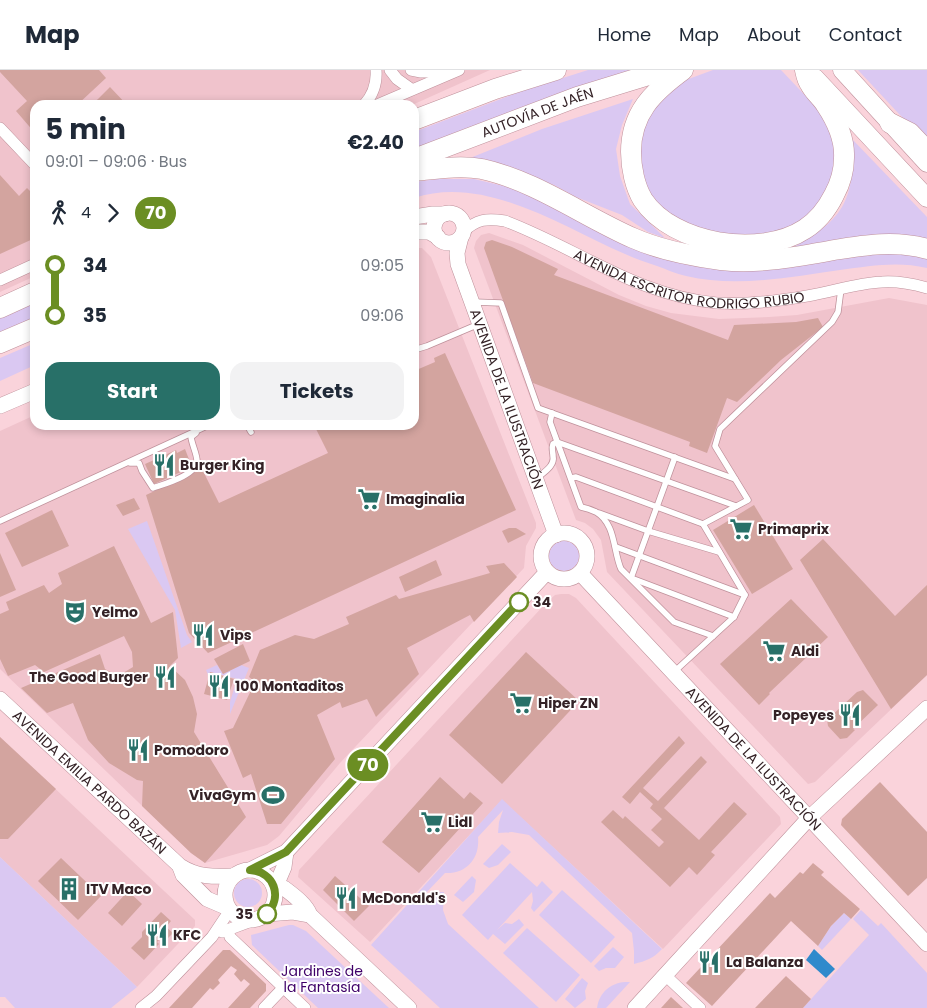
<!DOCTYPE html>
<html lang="en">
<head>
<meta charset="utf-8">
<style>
  body { margin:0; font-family:Poppins,sans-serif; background:#f2f2f3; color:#1f2937; height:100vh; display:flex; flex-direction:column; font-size:19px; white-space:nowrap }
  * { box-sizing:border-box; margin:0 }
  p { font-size:16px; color:#747a83 }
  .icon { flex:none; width:28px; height:28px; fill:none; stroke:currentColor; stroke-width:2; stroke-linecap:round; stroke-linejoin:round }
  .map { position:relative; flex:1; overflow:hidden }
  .sheet { position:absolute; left:30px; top:30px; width:389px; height:330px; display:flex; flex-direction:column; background:#fff; border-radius:15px; box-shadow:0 2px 8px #0003 }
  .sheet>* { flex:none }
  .badge { padding:0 10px; border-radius:16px; font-size:18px; line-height:32px }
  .map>.badge { position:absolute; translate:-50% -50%; box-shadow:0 0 0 2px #fff }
  .legs { display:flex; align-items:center; gap:8px; height:55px; padding:0 15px; font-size:16px }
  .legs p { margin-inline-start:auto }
  .summary { display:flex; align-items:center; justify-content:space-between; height:85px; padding:0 15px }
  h1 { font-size:28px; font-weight:700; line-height:38px }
  .button { display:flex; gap:10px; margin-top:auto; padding:10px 15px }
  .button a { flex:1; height:58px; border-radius:15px; background:#287068; color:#fff; font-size:20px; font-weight:700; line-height:58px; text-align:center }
  .button a+a { background:#f2f2f3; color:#1f2937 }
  ul { padding:0 15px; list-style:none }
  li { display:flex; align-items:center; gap:18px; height:50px; font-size:19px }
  li i { display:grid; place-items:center; width:8px; height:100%; margin:0 6px; background:currentColor }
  li i::after { content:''; width:12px; height:12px; margin:-6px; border:4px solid; border-radius:50%; background:#fff }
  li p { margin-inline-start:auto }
  li:first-child i { background:linear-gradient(#0000 50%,currentColor 0) }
  li:last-child i { background:linear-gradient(currentColor 50%,#0000 0) }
  header { display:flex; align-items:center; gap:30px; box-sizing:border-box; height:70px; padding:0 25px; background:#fff; border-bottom:1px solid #e0e1e3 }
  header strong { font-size:24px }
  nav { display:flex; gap:28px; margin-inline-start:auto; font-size:18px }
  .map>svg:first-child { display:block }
</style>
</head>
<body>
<header>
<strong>Map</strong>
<nav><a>Home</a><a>Map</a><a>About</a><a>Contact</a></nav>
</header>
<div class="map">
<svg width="927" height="938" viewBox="0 0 927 938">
  <rect width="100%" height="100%" fill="#fad3db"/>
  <g fill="#f0c3cc">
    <polygon points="0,0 490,0 412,35 35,35 35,206 0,222"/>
    <polygon points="489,163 523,175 619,225 646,236 671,243 719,249 769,247 797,245 889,228 927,235 927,605 815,712 808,714 607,502 601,470 593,459 585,453 576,450 474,178 476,171 481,165"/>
    <polygon points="414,178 422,178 431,187 536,453 536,458 526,476 524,498 340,693 279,766 267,775 205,793 191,783 0,599 0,361 35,345 35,355 414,355"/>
    <polygon points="561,524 569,524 576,528 780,747 781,754 663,879 502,730 370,872 298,807 299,800 546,533 555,525"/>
    <polygon points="0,667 195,850 195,856 137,917 0,787"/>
  </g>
  <g fill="#dac8f2">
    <polygon points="588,0 643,0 414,81 414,62 519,22"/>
    <polygon points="713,0 781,0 818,39 830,57 837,80 834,106 811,147 766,167 720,166 665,145 643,115 636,69 642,50 675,14"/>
    <polygon points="858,0 927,0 927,71 899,44"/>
    <polygon points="633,29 622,55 616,79 620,106 630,134 665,168 648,162 622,145 576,127 554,115 524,104 460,92 542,59"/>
    <path d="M852,69L927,147V169L788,180C844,150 855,132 852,69Z"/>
    <path d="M438,109H474L508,117L534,128L631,177L885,182L927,187V198C898,191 870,196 840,200C790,207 736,218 686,206C676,204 666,199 657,196C646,192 636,189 625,184C562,157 485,104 414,128V112Z"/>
    <polygon points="35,230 35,250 0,266 0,247"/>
    <polygon points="35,273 35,295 0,311 0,288"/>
    <polygon points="147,451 187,565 192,572 181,578 175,540 128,459"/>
    <circle cx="564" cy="486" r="15"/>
    <polygon points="217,595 223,604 241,595 249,598 230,644 230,632 237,609 211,602 209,607 206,600"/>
    <path d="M502,729L662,879C654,888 646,891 634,894V881L632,863L529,765L512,762L498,763L499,752L503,740L478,767C480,788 467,804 445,803L424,825L434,822H444L443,840L448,854L539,938H440L371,875Z"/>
    <polygon points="502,774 511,782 498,795 489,798 483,794"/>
    <polygon points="0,787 137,917 111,938 15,938 5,927 0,927"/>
    <polygon points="510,793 537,817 542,811 553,822 534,842 531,838 533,831 532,822 497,860 505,853 512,854 519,849 524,855 505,874 493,864 488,870 462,845"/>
    <polygon points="472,806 476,810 474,822 463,832 454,825"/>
    <circle cx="248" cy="823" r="14"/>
    <polygon points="562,820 615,867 591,893 539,845"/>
    <polygon points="861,840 878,856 881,853 927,903 927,938 803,938 869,865 853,849"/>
    <polygon points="844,843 851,849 822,880 818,876 831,856"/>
    <polygon points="289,855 293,855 306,861 389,938 318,938 252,875 251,865"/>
    <polygon points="527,858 580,905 556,932 503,883"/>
    <polygon points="613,877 624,887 615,898 606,898 599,901 594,896"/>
    <polygon points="582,908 588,913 585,921 586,929 575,938 565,929"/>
    <path d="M625,912H630L606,938H597C599,923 610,913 625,912Z"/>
  </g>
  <polygon fill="#308acc" points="814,879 835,899 826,908 806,890"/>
  <g fill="#d3a49f">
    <polygon points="0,0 99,0 106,8 77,35 35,35 35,63 16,41 27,31 0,2"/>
    <polygon points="110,17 127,35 91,35 98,29"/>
    <polygon points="0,105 19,126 27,118 35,126 35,168 0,184"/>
    <polygon points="492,170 512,177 558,199 554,205 728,270 734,255 796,252 818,248 823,257 781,290 737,332 727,328 707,383 689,376 690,372 533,313 484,178 486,172"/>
    <polygon points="445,283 516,440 208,583 189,563 146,425 202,399 219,433 328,383 314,355 414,355 414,301 435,292 434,288"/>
    <polygon points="185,379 192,397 154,414 145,394 176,380 177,383"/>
    <polygon points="134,428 140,439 123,446 116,435"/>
    <polygon points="754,435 793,499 752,524 713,460"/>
    <polygon points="52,440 69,476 22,497 5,463"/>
    <polygon points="509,458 516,458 526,464 508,473 502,461"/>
    <polygon points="823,469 895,546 927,515 927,605 891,639 800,490"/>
    <polygon points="114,476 151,553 173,542 178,588 170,596 185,610 193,627 197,644 194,662 246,747 205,793 191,783 142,736 143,711 137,710 109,693 88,670 73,633 47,643 21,618 100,584 105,599 118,606 133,597 132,582 124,566 44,602 35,595 8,606 0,589 0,544 9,540 6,532 44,515 49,523 62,514 58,503"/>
    <polygon points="0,483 16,520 0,527"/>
    <polygon points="436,490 442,505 405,522 399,507"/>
    <polygon points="504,493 517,507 474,552 470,545 407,578 419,604 376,647 367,629 342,638 340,632 317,645 335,689 281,754 267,754 251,704 243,708 224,661 233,658 255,612 249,607 260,580 295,565 314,569 349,554 346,547 396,525 399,529 490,503 486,496"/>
    <polygon points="791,529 828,567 769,623 770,624 759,635 720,594"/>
    <polygon points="243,574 250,591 223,604 214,589"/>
    <polygon points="526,582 579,631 502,714 449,665"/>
    <polygon points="210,602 234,609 227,630 204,624"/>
    <polygon points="863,620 878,635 853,659 855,660 847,668 840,669 828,656 827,650 857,622"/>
    <polygon points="679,666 685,673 643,718 658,731 701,686 707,692 664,738 699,770 734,732 747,744 711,782 715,785 697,805 689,797 670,817 601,752 613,740 623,749 625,746 659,777 664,772 651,760 662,749 650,738 653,734 640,722 630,734 622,727"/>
    <polygon points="0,667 56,719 8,769 0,769"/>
    <polygon points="440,707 464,729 470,722 483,733 419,803 382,772"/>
    <polygon points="880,712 927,762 927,808 908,826 841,755 842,749"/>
    <polygon points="61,788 101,826 78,850 38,811"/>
    <polygon points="813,793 824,802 821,805 860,839 851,849 844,843 831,856 818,876 791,851 712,936 686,913 770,823 775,828 800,802 803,804"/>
    <polygon points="335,806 369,836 354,851 323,820"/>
    <polygon points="128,821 142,834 122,856 108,843"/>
    <polygon points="161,842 171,851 166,857 173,863 166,870 163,866 157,872 159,874 144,890 131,878 142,867 142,862"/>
    <polygon points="223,880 230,880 266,914 266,921 250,938 228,938 250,914 244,909 241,912 234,904 237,900 231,896 218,910 220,913 213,920 210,918 192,938 169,938"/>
    <polygon points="786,906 811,929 803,938 755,938"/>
    <polygon points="671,927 683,938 661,938"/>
  </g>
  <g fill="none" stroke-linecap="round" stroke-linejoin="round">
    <defs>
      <g id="lane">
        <polyline points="474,232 501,233 538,338 735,409"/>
        <polyline points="414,280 427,276 479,254"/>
        <path d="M552,343L550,352L581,437C586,438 592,440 596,442C616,454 613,481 621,499L674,552L713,566"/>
        <polyline points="247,355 251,362"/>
        <polyline points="675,387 631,508 734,547"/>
        <path d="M130,393H139L142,401L153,418C164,414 197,405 197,391C197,384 192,375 191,367L196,363"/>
        <path d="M537,408C544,402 555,396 553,386C553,381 551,379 553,374L557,372L736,436"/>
        <polyline points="571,408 576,407 703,454"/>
        <polyline points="599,443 648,461 719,482"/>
        <polyline points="0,451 209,355"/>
        <polyline points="616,477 745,525"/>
        <polyline points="675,601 734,547 745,525 703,454 748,430 715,376 720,359 832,252 838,242 841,219"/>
      </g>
      <g id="street">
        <polyline points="390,0 397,9 411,19"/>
        <polyline points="411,0 421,2 448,2"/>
        <path d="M364,35C373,25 377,13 376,0"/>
        <polyline points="377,35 459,0"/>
        <polyline points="0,58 35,95"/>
        <path id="s1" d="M463,162C477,149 487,148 505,151C577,178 637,226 717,233C747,235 778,231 807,226C832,222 857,213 882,212C897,211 913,214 927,218"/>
        <polyline points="0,210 35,194"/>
        <polyline points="228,860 230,867 305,938"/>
        <polyline points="222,862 254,850"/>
        <polyline points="665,905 700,938"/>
        <polyline points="141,938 156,926 212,867 230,840"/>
        <polyline points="264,938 284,917"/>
      </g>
      <g id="secondary">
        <circle cx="449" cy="158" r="15"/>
        <polyline points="414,147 433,144 445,144"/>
        <polyline points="414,162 429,162 438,167"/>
        <path id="s2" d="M461,167L457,183L458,194L556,465"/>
        <polyline points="0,336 35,321"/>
        <circle cx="564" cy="486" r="23"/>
        <path id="s3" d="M580,503L927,874"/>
        <path id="s4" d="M0,629L180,796C197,807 213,807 233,806"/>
        <polyline points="180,797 183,805 207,829 228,838"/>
        <circle cx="250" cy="825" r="25"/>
        <polyline points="250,800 286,782 547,502"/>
        <polyline points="275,818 284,797 286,782"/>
        <path d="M275,819L284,818C293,825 306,834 310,845L409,938"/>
        <polyline points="267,844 293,842 310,845"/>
        <polyline points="635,938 809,748 927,638"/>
      </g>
      <g id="primary">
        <polyline points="842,0 927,93"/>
        <polyline points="815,8 927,128"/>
      </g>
      <g id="highway">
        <path d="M683,0C653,22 631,43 631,82C631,98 635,117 643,130C673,175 761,188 805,159C819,150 827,139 834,125C840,114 844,101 844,88C845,70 836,50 826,35C822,28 814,22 810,14C807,10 806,5 805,0"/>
        <polyline points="414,50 495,19 556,0"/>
        <polyline points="890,53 910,63 927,81"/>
        <path id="s5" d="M414,89L577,27L665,0"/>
        <path d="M414,101C435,99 460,95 482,99C536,111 583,146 633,168C660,180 691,186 721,190C758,194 797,187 834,180C865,175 896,170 927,179"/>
        <polyline points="0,238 35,222"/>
        <polyline points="0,273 35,258"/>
      </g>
    </defs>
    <use href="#lane" stroke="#bf919b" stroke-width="7"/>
    <use href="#street" stroke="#bf919b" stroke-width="12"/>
    <use href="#secondary" stroke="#bf919b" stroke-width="16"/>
    <use href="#primary" stroke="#bf919b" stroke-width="19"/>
    <use href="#highway" stroke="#bf919b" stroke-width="21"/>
    <use href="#lane" stroke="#fff" stroke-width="5.5"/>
    <use href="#street" stroke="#fff" stroke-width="11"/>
    <use href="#secondary" stroke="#fff" stroke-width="15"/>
    <use href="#primary" stroke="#fff" stroke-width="18"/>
    <use href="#highway" stroke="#fff" stroke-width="20"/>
  </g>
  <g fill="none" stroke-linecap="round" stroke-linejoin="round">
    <defs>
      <path id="line-1" d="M267,844C283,826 274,802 250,800L286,782L519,532"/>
    </defs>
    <use href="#line-1" stroke="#fff" stroke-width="11"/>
    <use href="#line-1" stroke="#6b8e23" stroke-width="8"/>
  </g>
  <defs>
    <symbol id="restaurant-bare" viewBox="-9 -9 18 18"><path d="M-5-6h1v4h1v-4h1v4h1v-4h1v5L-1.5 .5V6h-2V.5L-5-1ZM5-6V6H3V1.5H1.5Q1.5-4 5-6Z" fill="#287068" stroke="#fff" stroke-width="2.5" paint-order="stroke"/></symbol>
    <symbol id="supermarket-bare" viewBox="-9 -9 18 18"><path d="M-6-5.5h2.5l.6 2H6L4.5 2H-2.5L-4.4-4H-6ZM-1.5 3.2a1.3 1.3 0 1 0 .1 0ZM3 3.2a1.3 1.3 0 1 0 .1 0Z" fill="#287068" stroke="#fff" stroke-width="2.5" paint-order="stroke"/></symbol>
    <symbol id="theatre-bare" viewBox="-9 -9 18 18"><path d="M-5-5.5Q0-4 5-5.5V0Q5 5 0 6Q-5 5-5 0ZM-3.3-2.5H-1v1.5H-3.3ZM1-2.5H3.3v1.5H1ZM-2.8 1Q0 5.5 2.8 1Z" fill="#287068" stroke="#fff" stroke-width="2.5" paint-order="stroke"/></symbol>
    <symbol id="stadium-bare" viewBox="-9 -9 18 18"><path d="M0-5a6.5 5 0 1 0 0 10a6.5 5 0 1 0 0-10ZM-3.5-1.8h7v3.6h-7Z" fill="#287068" stroke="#fff" stroke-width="2.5" paint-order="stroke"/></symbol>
    <symbol id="building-bare" viewBox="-9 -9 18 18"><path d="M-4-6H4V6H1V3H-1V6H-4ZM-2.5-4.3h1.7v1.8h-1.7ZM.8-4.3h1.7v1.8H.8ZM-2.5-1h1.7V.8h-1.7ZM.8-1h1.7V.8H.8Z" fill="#287068" stroke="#fff" stroke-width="2.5" paint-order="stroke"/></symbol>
  </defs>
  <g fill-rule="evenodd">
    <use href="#restaurant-bare" x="148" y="379" width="32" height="32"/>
    <use href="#supermarket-bare" x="353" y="413" width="32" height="32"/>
    <use href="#supermarket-bare" x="725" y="443" width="32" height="32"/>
    <use href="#theatre-bare" x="59" y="526" width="32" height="32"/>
    <use href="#restaurant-bare" x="187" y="549" width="32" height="32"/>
    <use href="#supermarket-bare" x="758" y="565" width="32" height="32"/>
    <use href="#restaurant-bare" x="149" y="591" width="32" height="32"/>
    <use href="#restaurant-bare" x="203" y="600" width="32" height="32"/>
    <use href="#supermarket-bare" x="505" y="617" width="32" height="32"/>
    <use href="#restaurant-bare" x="834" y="629" width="32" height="32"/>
    <use href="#restaurant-bare" x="122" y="664" width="32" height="32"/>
    <use href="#stadium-bare" x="257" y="709" width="32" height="32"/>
    <use href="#supermarket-bare" x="416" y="736" width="32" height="32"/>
    <use href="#building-bare" x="53" y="803" width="32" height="32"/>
    <use href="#restaurant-bare" x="330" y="812" width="32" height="32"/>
    <use href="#restaurant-bare" x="141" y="849" width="32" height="32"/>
    <use href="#restaurant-bare" x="693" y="876" width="32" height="32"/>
  </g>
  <g fill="#fff" stroke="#6b8e23" stroke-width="2.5">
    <circle cx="519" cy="532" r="9"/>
    <circle cx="267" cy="844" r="9"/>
  </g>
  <g text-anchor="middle" stroke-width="4" stroke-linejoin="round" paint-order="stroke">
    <g font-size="14" fill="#342226" stroke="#fff">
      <text dy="5" stroke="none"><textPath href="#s5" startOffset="132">AUTOVÍA DE JAÉN</textPath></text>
      <text dy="5" stroke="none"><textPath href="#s1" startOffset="242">AVENIDA ESCRITOR RODRIGO RUBIO</textPath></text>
      <text dy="5" stroke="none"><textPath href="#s2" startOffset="171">AVENIDA DE LA ILUSTRACIÓN</textPath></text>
      <text dy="5" stroke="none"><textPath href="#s3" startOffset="254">AVENIDA DE LA ILUSTRACIÓN</textPath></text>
      <text dy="5" stroke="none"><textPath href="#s4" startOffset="122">AVENIDA EMILIA PARDO BAZÁN</textPath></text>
    </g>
    <g font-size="14" font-weight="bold" fill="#342226" stroke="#fff" text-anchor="start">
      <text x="180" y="400">Burger King</text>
      <text x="386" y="434">Imaginalia</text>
      <text x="758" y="464">Primaprix</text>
      <text x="92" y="547">Yelmo</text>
      <text x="220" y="570">Vips</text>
      <text x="791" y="586">Aldi</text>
      <text x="148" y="612" text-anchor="end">The Good Burger</text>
      <text x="235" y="621">100 Montaditos</text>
      <text x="538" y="638">Hiper ZN</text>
      <text x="834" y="650" text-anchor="end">Popeyes</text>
      <text x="154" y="685">Pomodoro</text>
      <text x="256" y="730" text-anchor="end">VivaGym</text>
      <text x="448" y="757">Lidl</text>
      <text x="86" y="824">ITV Maco</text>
      <text x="362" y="833">McDonald's</text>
      <text x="173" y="870">KFC</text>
      <text x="726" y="897">La Balanza</text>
    </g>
    <g font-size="14" font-weight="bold" fill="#342226" stroke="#fff" text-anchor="start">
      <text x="533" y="537">34</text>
      <text x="253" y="849" text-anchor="end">35</text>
    </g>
    <g font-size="14" fill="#3f0068" stroke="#fff">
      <text x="322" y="906">Jardines de<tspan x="322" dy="16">la Fantasía</tspan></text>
    </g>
  </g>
</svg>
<b class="badge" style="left:368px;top:695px;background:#6b8e23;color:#fff">70</b>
<section class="sheet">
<div class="summary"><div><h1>5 min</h1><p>09:01 – 09:06 · Bus</p></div><b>€2.40</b></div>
<div class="legs"><svg class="icon" aria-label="walk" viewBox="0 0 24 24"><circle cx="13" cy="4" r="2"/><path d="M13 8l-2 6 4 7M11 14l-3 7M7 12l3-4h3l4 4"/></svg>4<svg class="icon" aria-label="forward" viewBox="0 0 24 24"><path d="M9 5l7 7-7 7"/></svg><b class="badge" style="background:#6b8e23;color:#fff">70</b></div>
<ul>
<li><i style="color:#6b8e23"></i><b>34</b><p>09:05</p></li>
<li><i style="color:#6b8e23"></i><b>35</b><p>09:06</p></li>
</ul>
<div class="button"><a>Start</a><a>Tickets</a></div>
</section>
</div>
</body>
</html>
